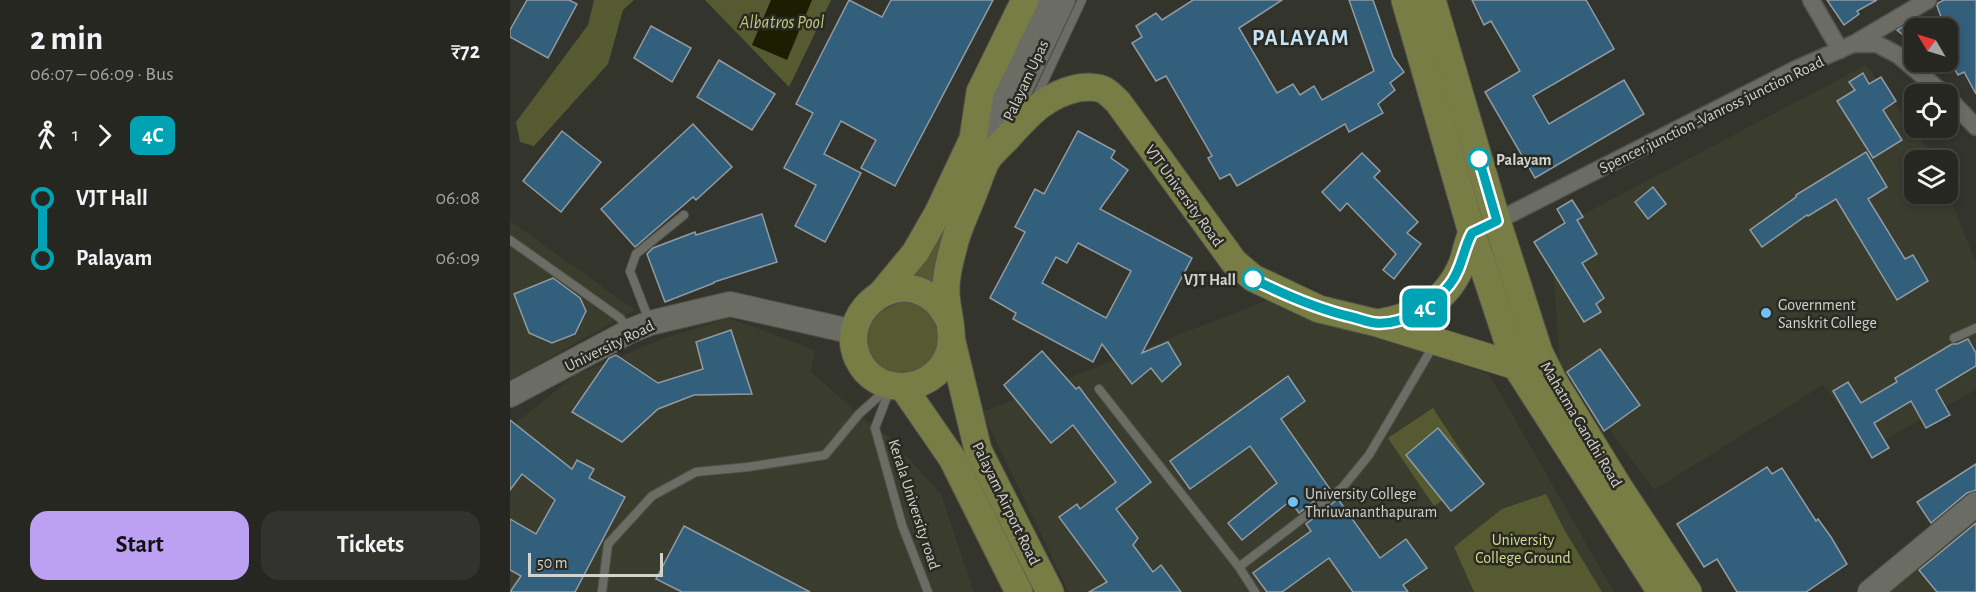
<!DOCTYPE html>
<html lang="en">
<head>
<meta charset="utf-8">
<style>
  body { margin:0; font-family:"Alegreya Sans",sans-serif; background:#32332e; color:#f1f3f6; height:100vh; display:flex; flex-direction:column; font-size:22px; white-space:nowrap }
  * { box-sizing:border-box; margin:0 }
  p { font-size:20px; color:#a4a5a5 }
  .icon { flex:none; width:33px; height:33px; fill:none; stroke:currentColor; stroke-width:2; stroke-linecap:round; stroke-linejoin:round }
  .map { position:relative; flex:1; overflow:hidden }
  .panel { display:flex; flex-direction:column; background:#262721; width:510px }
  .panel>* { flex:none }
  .badge { padding:0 12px; border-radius:9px; font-size:21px; line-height:39px }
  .needle { width:39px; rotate:308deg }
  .buttons { position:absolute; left:1394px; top:18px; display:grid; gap:12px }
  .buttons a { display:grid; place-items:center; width:54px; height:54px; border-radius:12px; background:#262721; box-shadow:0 3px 9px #0003,0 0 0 2px #42443f; font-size:30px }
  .scale { position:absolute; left:18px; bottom:15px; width:135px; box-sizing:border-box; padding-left:6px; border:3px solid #d2d3ce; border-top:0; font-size:16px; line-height:21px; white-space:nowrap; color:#d2d3ce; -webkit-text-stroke:4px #292a22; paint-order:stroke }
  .map>.badge { position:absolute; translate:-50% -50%; box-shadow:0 0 0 3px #fff }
  .legs { display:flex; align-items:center; gap:9px; height:66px; padding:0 30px; font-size:20px }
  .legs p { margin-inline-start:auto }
  .overview { display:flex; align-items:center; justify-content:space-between; height:102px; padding:0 30px }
  h1 { font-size:33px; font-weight:600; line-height:45px }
  .primary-button { display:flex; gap:12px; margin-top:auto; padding:12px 30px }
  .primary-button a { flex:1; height:69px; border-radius:18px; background:#bca0f2; color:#111; font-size:24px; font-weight:600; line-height:69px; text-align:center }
  .primary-button a+a { background:#32332e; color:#f1f3f6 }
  ul { padding:0 30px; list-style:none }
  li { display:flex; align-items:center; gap:21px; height:60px; font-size:22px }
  li i { display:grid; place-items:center; width:9px; height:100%; margin:0 8px; background:currentColor }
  li i::after { content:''; width:15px; height:15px; margin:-8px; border:4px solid; border-radius:50%; background:#262721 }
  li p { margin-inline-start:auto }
  li:first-child i { background:linear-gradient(#0000 50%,currentColor 0) }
  li:last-child i { background:linear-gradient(currentColor 50%,#0000 0) }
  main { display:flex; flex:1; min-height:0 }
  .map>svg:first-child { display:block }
</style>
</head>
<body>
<main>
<section class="panel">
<div class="overview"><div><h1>2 min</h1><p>06:07 – 06:09 · Bus</p></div><b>₹72</b></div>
<div class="legs"><svg class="icon" aria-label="walk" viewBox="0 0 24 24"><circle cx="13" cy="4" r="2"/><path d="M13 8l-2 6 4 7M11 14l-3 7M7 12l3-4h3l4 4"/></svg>1<svg class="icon" aria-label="forward" viewBox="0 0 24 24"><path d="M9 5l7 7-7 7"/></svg><b class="badge" style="background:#00a3b4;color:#fff">4C</b></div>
<ul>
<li><i style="color:#00a3b4"></i><b>VJT Hall</b><p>06:08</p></li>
<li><i style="color:#00a3b4"></i><b>Palayam</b><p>06:09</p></li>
</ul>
<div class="primary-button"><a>Start</a><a>Tickets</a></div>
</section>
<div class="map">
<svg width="1466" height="592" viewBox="0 0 1466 592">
  <rect width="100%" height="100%" fill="#33342c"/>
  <g fill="#3a3c2e">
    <polygon points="1356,65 1422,154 1425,160 1404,160 1404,194 1437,194 1437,191 1466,263 1466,390 1361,447 1313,385 1144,490 1050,362 1040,232"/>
    <polygon points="0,221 125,310 0,380"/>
    <polygon points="760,299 979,374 1104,592 559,592 472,412"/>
    <polygon points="219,318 305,350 301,372 365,428 380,438 431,494 464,592 0,592 0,430 2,426 65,375 155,338"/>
    <polygon points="1466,518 1466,592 1377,592"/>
  </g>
  <g fill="#565a30">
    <polygon points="84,0 124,0 113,10 98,64 24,146 10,142 6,122 78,25"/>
    <polygon points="195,0 321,0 279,87"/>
    <polygon points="447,202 432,292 392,281"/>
    <path d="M392,302L412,305L428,318L435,347L400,381L364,365C362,359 358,352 357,346C352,323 372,307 392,302Z"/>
    <polygon points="923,408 968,477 924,506 878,438"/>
    <polygon points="1036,494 1055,531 1092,592 964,592 944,547 992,509"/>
  </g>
  <polygon fill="#1b1e00" points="261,0 302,0 277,60 242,45"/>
  <g fill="#325f7b" stroke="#929ba1" stroke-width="1.5" fill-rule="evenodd">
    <polygon points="17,0 59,0 67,4 38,58 0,37 0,30"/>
    <polygon points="339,0 372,17 381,0 483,0 385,186 351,168 366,140 331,121 314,154 351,173 315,242 285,226 306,185 274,168 303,113 286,104"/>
    <polygon points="683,0 772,0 729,28 767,93 783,84 790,95 804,86 812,100 864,71 839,0 863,0 883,57 894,72 880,83 885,90 868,104 873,113 839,132 835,124 727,186 720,174 710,179 698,158 702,156 656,76 646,81 622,43 632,37 626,26 646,13 652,20"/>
    <polygon points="962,0 1076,0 1104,49 1023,96 1039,124 1114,80 1134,114 1025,178 975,92 1010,71 981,21 974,25"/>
    <polygon points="1317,0 1367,0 1347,11 1349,14 1334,25"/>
    <polygon points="1434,0 1466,0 1466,94 1454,72 1448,75 1439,59 1446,56 1437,28 1435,28 1427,6 1428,3"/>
    <polygon points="1408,18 1421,28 1404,28 1404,44 1387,30"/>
    <polygon points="141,26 181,48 162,82 124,58"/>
    <polygon points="209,60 265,94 242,130 187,97"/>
    <polygon points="1353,73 1359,84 1371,77 1386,101 1373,110 1392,140 1363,158 1327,101 1345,90 1339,82"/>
    <polygon points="183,124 222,167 186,200 183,197 125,247 91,209"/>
    <polygon points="52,131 91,162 51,212 13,181"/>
    <path d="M568,131L605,151L601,158L618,170L590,209L682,258L632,353L658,342L671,364L652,382L641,368L622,384L592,344L583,362L503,319L506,313L480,298L515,232L505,227L525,189L534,194ZM568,243L621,271L596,318L532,283L546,257L557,263Z"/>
    <polygon points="1356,152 1377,187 1358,199 1395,259 1403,255 1418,281 1387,300 1326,199 1298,216 1297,215 1252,247 1240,230 1286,197 1286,195"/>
    <polygon points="852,153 870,171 864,177 908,222 897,233 911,244 884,279 873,270 886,254 837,203 830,211 812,192"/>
    <polygon points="1143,187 1156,204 1138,219 1125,202"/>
    <polygon points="1062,200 1073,217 1067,220 1087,254 1072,263 1094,298 1086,304 1091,312 1074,322 1024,242 1055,223 1047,209"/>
    <polygon points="252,214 267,262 204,282 204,283 155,302 137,254 143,248 185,232 186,235"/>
    <polygon points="43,278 70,298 76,311 65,334 42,343 19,333 4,294"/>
    <polygon points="221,330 242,394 184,395 148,409 112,442 62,412 99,358 106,355 148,383 193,369 186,342"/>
    <polygon points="1458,339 1466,353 1466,366 1426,390 1440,415 1416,428 1401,401 1364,423 1379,448 1362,458 1323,391 1338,382 1351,403 1387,382 1385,378 1442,344 1447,344"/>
    <polygon points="1090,349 1130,405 1094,431 1057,372"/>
    <polygon points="532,351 566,389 569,387 641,482 606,509 628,538 623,545 643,572 651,565 671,592 579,592 597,582 549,517 567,504 570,509 606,482 563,425 541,443 494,385"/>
    <polygon points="778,376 795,401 771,419 820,489 789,513 780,501 732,540 718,523 767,483 740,446 680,489 660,461"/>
    <polygon points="0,420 62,469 67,460 84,469 79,478 115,497 65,592 0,592 11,576 0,570 0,519 26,534 45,500 12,474 0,490"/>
    <polygon points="928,428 974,484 941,511 896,455"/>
    <polygon points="1466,464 1466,490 1457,493 1421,523 1407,502"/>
    <polygon points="1257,467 1262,474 1272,468 1306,521 1308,519 1321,537 1337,564 1296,592 1227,592 1207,559 1194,567 1167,524"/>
    <polygon points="828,499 870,558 896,539 917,568 893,585 898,592 843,592 819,558 772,592 757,592 743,573 801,531 796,524"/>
    <polygon points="1466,523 1466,592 1427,592 1409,570"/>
    <polygon points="174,526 300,592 172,592 146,579"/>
  </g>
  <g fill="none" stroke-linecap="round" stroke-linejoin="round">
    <defs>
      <g id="lane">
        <polyline points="525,100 572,0"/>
        <polyline points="0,240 110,318 118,329"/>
        <polyline points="139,320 120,271 126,254 174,215"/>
        <polyline points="1444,338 1466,328"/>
        <polyline points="380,389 365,428 392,525 418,592"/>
        <polyline points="589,389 729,567 745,592"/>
        <polyline points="729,567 832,488 859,455 925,343"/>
        <polyline points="92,592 98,544 142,496 186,472 238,467 315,455 349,414 378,388"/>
      </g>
      <g id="street">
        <polyline points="1301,0 1330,50"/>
        <polyline points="1347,42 1418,0"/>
        <polyline points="1437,97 1466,127"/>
        <polyline points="979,225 1286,69 1343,44 1367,44 1388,55 1434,94"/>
      </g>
      <g id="secondary">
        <polyline points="467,131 534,2"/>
        <polyline points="483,147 553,0"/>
        <polyline points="0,395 120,331 140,323 220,304 344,332"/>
        <polyline points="1360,592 1466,504"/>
      </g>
      <g id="primary">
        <polyline points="895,0 962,233 1006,366 1151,592"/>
        <polyline points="922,0 987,221 1029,352 1043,380 1110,489 1178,592"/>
        <polyline points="371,294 405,253 428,213 463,139 470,92 515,0"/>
        <path d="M439,320C434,311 429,302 419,296C379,269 328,317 348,359C366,398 422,394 438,356C446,337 437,314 436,294C435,279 439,263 443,249C447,229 458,209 465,189C469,180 472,168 477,160C483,151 492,144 499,136C520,113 536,95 568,88C577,87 586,86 594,90C599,93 604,98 608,102L724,262L743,278L809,309L867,323L1006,366"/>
        <path d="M868,323C907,316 936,303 952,264C956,254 957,243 962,233"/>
        <polyline points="442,342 468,450 540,592"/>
        <polyline points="393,387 442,458 509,592"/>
      </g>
    </defs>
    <use href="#lane" stroke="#52534c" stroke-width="10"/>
    <use href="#street" stroke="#52534c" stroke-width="19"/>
    <use href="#secondary" stroke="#52534c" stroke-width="26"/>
    <use href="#primary" stroke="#52534c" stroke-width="29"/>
    <use href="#lane" stroke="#6b6d64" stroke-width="8"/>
    <use href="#street" stroke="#6b6d64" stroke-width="16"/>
    <use href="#secondary" stroke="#6b6d64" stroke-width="24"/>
    <use href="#primary" stroke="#787d45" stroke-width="27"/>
  </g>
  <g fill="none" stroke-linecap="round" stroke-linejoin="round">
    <defs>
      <path id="line-1" d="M743,279C775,295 807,309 842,317C850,319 857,322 865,323C893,326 924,305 940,284C952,269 953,249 962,233L987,221L969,159"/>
    </defs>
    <use href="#line-1" stroke="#fff" stroke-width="14"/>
    <use href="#line-1" stroke="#00a3b4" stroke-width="9"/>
  </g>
  <g fill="#fff" stroke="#00a3b4" stroke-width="3">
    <circle cx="969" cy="159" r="10"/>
    <circle cx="743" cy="279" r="10"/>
  </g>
  <g fill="#71c1f5" stroke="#292a22" stroke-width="2">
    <circle cx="1256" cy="313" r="6"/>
    <circle cx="783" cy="502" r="6"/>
  </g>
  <g text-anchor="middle" stroke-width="5" stroke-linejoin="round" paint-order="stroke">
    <g font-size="16" fill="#d2d3ce" stroke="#292a22">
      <text transform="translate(515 80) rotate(-65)" y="6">Palayam Upas</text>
      <text transform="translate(1201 114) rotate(-26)" y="6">Spencer junction -Vanross junction Road</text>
      <text transform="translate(675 195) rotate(54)" y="6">VJT University Road</text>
      <text transform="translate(99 345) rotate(-26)" y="6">University Road</text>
      <text transform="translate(1072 424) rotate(59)" y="6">Mahatma Gandhi Road</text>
      <text transform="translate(497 503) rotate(64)" y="6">Palayam Airport Road</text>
      <text transform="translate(405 504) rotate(72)" y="6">Kerala University road</text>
    </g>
    <g font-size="16" font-weight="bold" fill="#d2d3ce" stroke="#292a22" text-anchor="start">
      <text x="986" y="165">Palayam</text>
      <text x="726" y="285" text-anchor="end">VJT Hall</text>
    </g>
    <g font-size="16" fill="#d2d3ce" stroke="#292a22" text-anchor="start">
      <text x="1268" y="310">Government<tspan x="1268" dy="18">Sanskrit College</tspan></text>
      <text x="795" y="499">University College<tspan x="795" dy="18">Thriuvananthapuram</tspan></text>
    </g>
    <g font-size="16" fill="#d3db8f" stroke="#292a22">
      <text x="1013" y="545">University<tspan x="1013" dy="18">College Ground</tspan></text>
    </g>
    <g font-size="18" font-style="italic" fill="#c1c97f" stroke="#292a22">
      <text x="272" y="28">Albatros Pool</text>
    </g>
    <g font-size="22" font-weight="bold" letter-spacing="1.5" fill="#c6e2f5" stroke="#292a22">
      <text x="791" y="45">PALAYAM</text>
    </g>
  </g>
</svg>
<div class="buttons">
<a><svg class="needle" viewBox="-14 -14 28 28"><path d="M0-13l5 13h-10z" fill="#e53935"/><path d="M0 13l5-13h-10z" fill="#a4a5a5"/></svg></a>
<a><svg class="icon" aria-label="locate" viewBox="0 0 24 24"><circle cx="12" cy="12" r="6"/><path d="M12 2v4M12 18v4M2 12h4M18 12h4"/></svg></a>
<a><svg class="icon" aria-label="layers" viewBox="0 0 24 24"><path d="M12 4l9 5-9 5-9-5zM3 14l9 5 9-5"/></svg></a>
</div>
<div class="scale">50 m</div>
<b class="badge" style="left:915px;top:308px;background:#00a3b4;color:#fff">4C</b>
</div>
</main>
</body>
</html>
